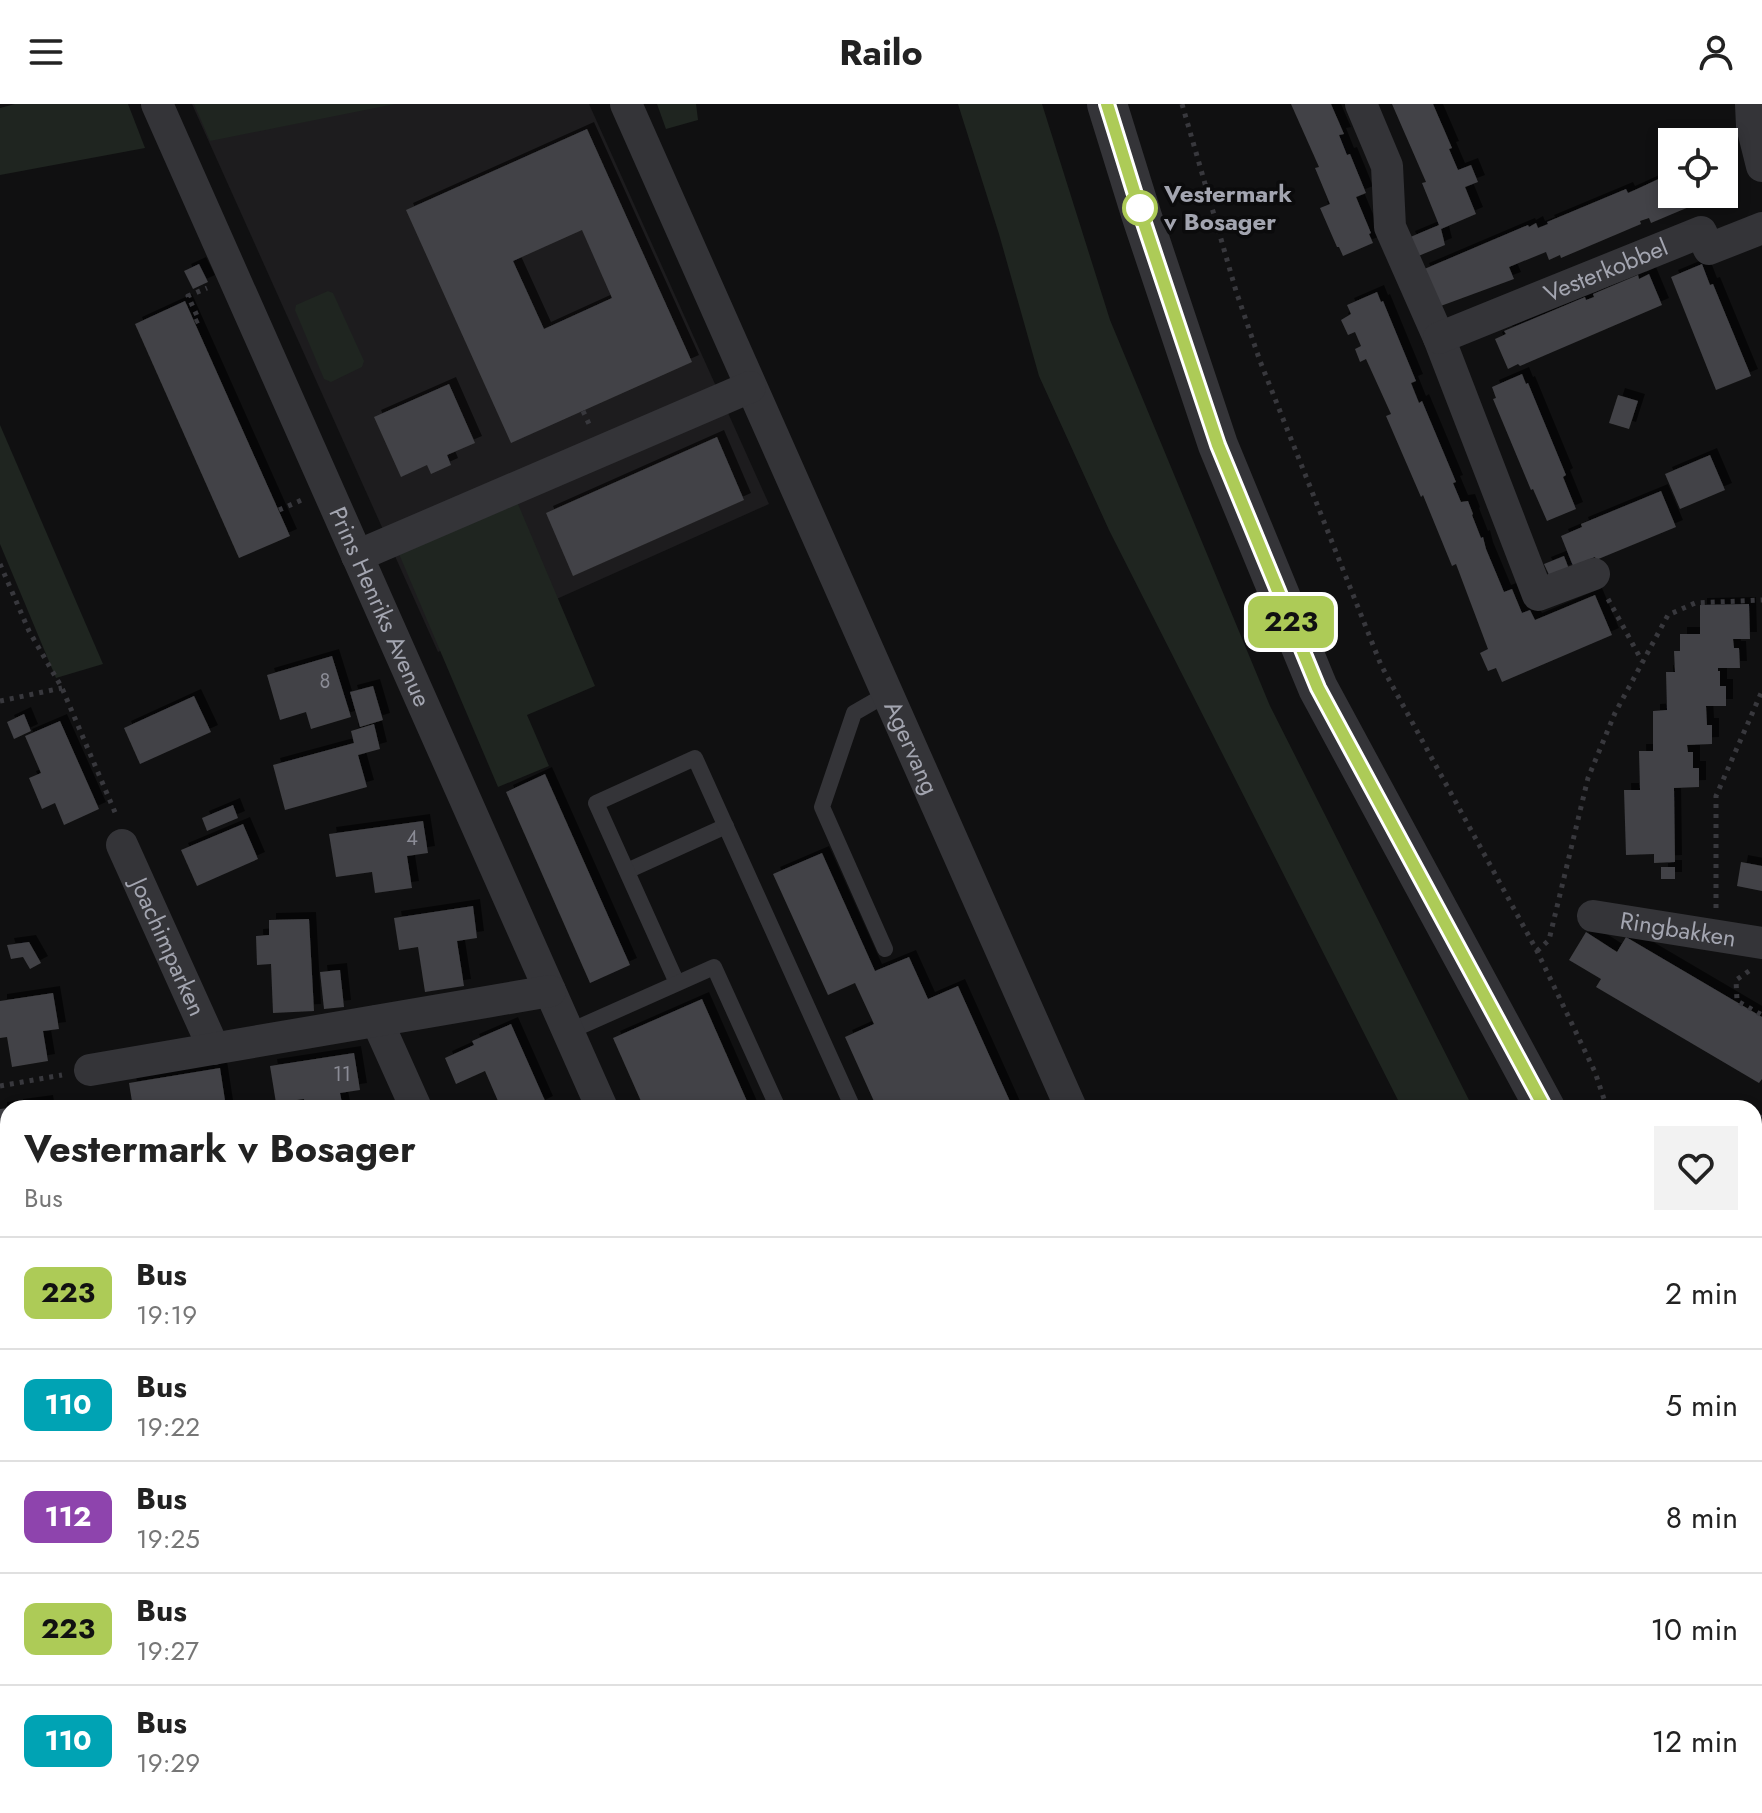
<!DOCTYPE html>
<html lang="en">
<head>
<meta charset="utf-8">
<style>
  body { margin:0; font-family:Jost,sans-serif; background:#f2f2f2; color:#222; height:100vh; display:flex; flex-direction:column; font-size:30px; white-space:nowrap }
  * { box-sizing:border-box; margin:0 }
  p { font-size:26px; color:#767676 }
  .icon { flex:none; width:44px; height:44px; fill:none; stroke:currentColor; stroke-width:2; stroke-linecap:round; stroke-linejoin:round }
  .map { position:relative; flex:1; overflow:hidden }
  .drawer { position:absolute; left:0px; top:996px; width:1762px; height:714px; display:flex; flex-direction:column; background:#fff; border-radius:24px 24px 0 0; box-shadow:0 4px 12px #0003 }
  .drawer>* { flex:none }
  .badge { padding:0 16px; border-radius:12px; font-size:28px; line-height:52px }
  .buttons { position:absolute; left:1658px; top:24px; display:grid; gap:16px }
  .buttons a { display:grid; place-items:center; width:80px; height:80px; border-radius:0px; background:#fff; box-shadow:0 4px 12px #0003; font-size:40px }
  .map>.badge { position:absolute; translate:-50% -50%; box-shadow:0 0 0 4px #fff }
  .round { display:grid; place-items:center; flex:none; width:84px; height:84px; border-radius:0px; background:#f2f2f2 }
  .headline { display:flex; align-items:center; justify-content:space-between; height:136px; padding:0 24px }
  h1 { font-size:38px; font-weight:700; line-height:60px }
  ul { padding:0; list-style:none }
  li { display:flex; align-items:center; gap:24px; height:112px; padding:0 24px; border-top:2px solid #e0e0e0 }
  li div { flex:1 }
  li b { display:block; font-size:30px }
  li em { font-style:normal }
  li .badge { min-width:88px; font-weight:700; text-align:center }
  header { display:flex; justify-content:space-between; align-items:center; height:104px; padding:0 24px; background:#fff; font-size:36px; font-weight:700 }
  .map>svg:first-child { display:block }
</style>
</head>
<body>
<header><svg class="icon" aria-label="menu" viewBox="0 0 24 24"><path d="M4 6h16M4 12h16M4 18h16"/></svg>Railo<svg class="icon" aria-label="person" viewBox="0 0 24 24"><circle cx="12" cy="8" r="4"/><path d="M4 21q1-7 8-7t8 7"/></svg></header>
<div class="map">
<svg width="1762" height="1709" viewBox="0 0 1762 1709">
  <defs>
    <filter id="shadow"><feDropShadow dx="7" dy="-7" stdDeviation="0" flood-color="#0009"/></filter>
  </defs>
  <rect width="100%" height="100%" fill="#101011"/>
  <g fill="#1d1c1e">
    <polygon points="192,0 589,0 769,400 438,548"/>
    <polygon points="347,1702 696,1702 698,1709 326,1709"/>
  </g>
  <g fill="#1f2520">
    <polygon points="15,0 128,0 145,44 0,71 0,4"/>
    <polygon points="194,0 395,0 210,37"/>
    <polygon points="657,0 696,0 698,16 666,25"/>
    <polygon points="958,0 1042,0 1110,216 1270,602 1473,1004 1402,1004 1109,426 1039,272 999,130"/>
    <polygon points="328,187 333,189 364,257 362,263 331,278 324,275 295,206 296,201"/>
    <polygon points="0,321 103,560 56,574 0,440"/>
    <polygon points="518,400 595,582 527,611 549,662 498,683 399,450"/>
    <polygon points="1754,1478 1762,1492 1762,1588 1754,1590"/>
  </g>
  <g fill="#424246" fill-rule="evenodd" filter="url(#shadow)">
    <polygon points="1291,0 1331,0 1344,30 1339,31 1347,51 1350,50 1366,89 1356,93 1371,129 1369,130 1373,139 1343,152 1339,143 1337,143 1320,104 1330,100 1315,64 1319,63"/>
    <polygon points="1392,0 1433,0 1452,44 1449,45 1458,66 1471,61 1478,78 1465,83 1476,110 1441,125 1445,141 1416,153 1408,134 1439,121 1422,79 1426,78"/>
    <path d="M587,25L692,258L511,339L406,106ZM582,126L612,194L544,225L513,157Z"/>
    <polygon points="1672,61 1672,90 1703,90 1704,93 1694,97 1696,100 1651,119 1649,114 1640,117 1641,120 1561,154 1560,151 1549,156 1546,148 1509,163 1514,175 1438,203 1422,166 1528,121 1529,123 1536,119 1538,124 1548,120 1547,118 1626,85 1628,89 1637,85 1665,72 1662,65"/>
    <polygon points="199,160 208,178 193,185 184,167"/>
    <polygon points="1702,160 1710,181 1713,180 1751,272 1716,286 1671,173"/>
    <polygon points="1649,170 1662,201 1520,262 1518,260 1508,265 1495,235 1506,230 1504,227 1585,193 1586,196 1594,193 1593,190 1638,171 1639,175"/>
    <polygon points="1377,188 1381,198 1383,197 1416,277 1411,279 1419,299 1422,297 1456,378 1453,379 1461,398 1468,397 1473,410 1472,411 1481,434 1483,433 1486,445 1504,488 1512,485 1522,509 1530,506 1535,516 1595,491 1612,531 1502,578 1496,564 1488,567 1480,549 1488,545 1456,460 1452,462 1423,391 1421,393 1386,312 1391,310 1366,255 1360,258 1355,245 1361,242 1355,228 1348,231 1341,216 1351,210 1347,201"/>
    <polygon points="185,197 290,432 239,454 135,220"/>
    <polygon points="1522,270 1526,280 1528,279 1566,371 1563,373 1576,405 1547,417 1533,385 1531,386 1493,295 1496,294 1492,283"/>
    <polygon points="449,280 475,339 447,351 451,361 431,370 427,361 401,373 374,313"/>
    <polygon points="1618,291 1638,297 1629,325 1609,319"/>
    <polygon points="717,333 744,396 573,472 546,409"/>
    <polygon points="1710,351 1725,386 1680,405 1665,370"/>
    <polygon points="1661,387 1676,423 1596,456 1595,453 1573,462 1561,432 1582,423 1581,420"/>
    <polygon points="1564,452 1569,465 1550,473 1544,460"/>
    <polygon points="1749,500 1750,535 1733,535 1734,544 1739,544 1740,564 1718,564 1718,567 1720,567 1720,582 1726,582 1726,602 1706,602 1707,621 1712,621 1712,640 1687,641 1688,648 1693,648 1693,664 1699,664 1699,683 1674,684 1675,758 1654,759 1654,750 1626,751 1624,686 1640,686 1639,647 1653,647 1653,607 1667,606 1666,568 1675,568 1674,547 1680,547 1680,530 1700,530 1700,501"/>
    <polygon points="332,552 351,613 311,625 306,608 280,616 267,571"/>
    <polygon points="373,582 383,616 360,623 350,588"/>
    <polygon points="194,592 211,628 140,660 124,624"/>
    <polygon points="24,610 31,627 14,635 7,618"/>
    <polygon points="60,617 99,705 64,721 55,699 42,705 29,674 41,669 25,632"/>
    <polygon points="374,620 380,645 358,651 367,683 285,706 273,661 354,639 351,627"/>
    <polygon points="545,670 630,861 590,879 506,688"/>
    <polygon points="233,701 238,714 207,727 202,714"/>
    <polygon points="423,717 428,749 407,752 412,784 375,789 372,768 336,773 329,730"/>
    <polygon points="243,720 258,755 197,782 181,746"/>
    <polygon points="822,749 875,867 909,853 928,895 958,882 1013,1004 877,1004 845,933 874,920 855,879 828,891 773,770"/>
    <polygon points="1741,758 1762,762 1762,787 1737,782"/>
    <rect x="1661" y="763" width="14" height="12"/>
    <polygon points="473,802 477,834 457,837 464,882 425,888 418,843 399,846 394,814"/>
    <polygon points="309,815 314,907 273,909 271,860 257,861 256,832 269,831 269,816"/>
    <polygon points="1586,828 1617,848 1626,833 1762,913 1762,975 1759,979 1596,883 1601,875 1569,856"/>
    <polygon points="29,838 41,859 30,865 23,853 11,855 7,841"/>
    <polygon points="340,866 344,903 324,905 320,868"/>
    <polygon points="53,889 59,925 43,927 48,957 12,963 7,933 0,934 0,897"/>
    <polygon points="702,895 750,1004 644,1004 613,934"/>
    <polygon points="511,920 546,999 536,1004 501,1004 485,967 456,980 445,954 474,941 472,937"/>
    <polygon points="354,949 360,986 340,989 343,1004 305,1004 304,995 276,999 270,962"/>
    <polygon points="220,964 226,1003 133,1004 129,979"/>
    <polygon points="46,998 47,1004 16,1004 16,1002"/>
    <polygon points="8,1004 8,1055 6,1055 4,1040 0,1040 0,1005"/>
    <polygon points="0,1292 8,1292 8,1325 0,1324"/>
    <polygon points="957,1702 1109,1702 1112,1709 960,1709"/>
    <polygon points="1645,1702 1722,1702 1725,1709 1648,1709"/>
  </g>
  <g fill="none" stroke-linecap="round" stroke-linejoin="round">
    <g stroke="#38383d" stroke-width="5" stroke-dasharray="4 6" stroke-linecap="butt">
      <polyline points="1182,0 1236,187 1260,257 1381,561 1537,847 1595,968 1607,1004"/>
      <polyline points="195,218 199,216 188,192 207,184"/>
      <polyline points="583,307 589,320"/>
      <polyline points="279,406 304,395"/>
      <polyline points="0,460 29,527 62,584 117,713"/>
      <polyline points="1608,495 1642,557"/>
      <polyline points="0,597 62,584"/>
      <polyline points="1716,804 1716,692 1762,587"/>
      <polyline points="1537,847 1549,836 1588,674 1615,609 1668,511 1695,499 1762,496"/>
      <polyline points="1749,867 1736,876 1737,897 1762,911"/>
      <polyline points="0,982 62,971"/>
      <polyline points="1757,1033 1762,1011"/>
      <polyline points="0,1273 8,1274"/>
      <polyline points="0,1424 8,1425"/>
      <polyline points="1116,1702 1119,1709"/>
      <polyline points="1602,1702 1605,1709"/>
      <polyline points="1482,1709 1485,1702"/>
    </g>
    <g stroke="#343438" stroke-width="16">
      <polyline points="627,767 726,722"/>
      <polyline points="885,845 822,703 854,609 887,590"/>
      <polyline points="677,879 596,699 695,654 853,1004"/>
      <polyline points="568,928 714,863 778,1004"/>
      <polyline points="786,1702 789,1709"/>
    </g>
    <g stroke="#343438" stroke-width="32">
      <path id="s1" d="M157,0L602,1004"/>
      <path id="s2" d="M626,0L1071,1004"/>
      <polyline points="1361,0 1387,62 1390,123 1439,234 1538,491 1594,470"/>
      <polyline points="1751,0 1752,22 1762,62"/>
      <path id="s3" d="M1439,234L1701,128L1709,145L1762,124"/>
      <polyline points="357,452 750,283"/>
      <path id="s4" d="M122,741L214,945"/>
      <path id="s5" d="M1593,812L1762,839"/>
      <polyline points="377,917 416,1004"/>
      <polyline points="90,966 550,887"/>
      <polyline points="911,1702 914,1709"/>
      <polyline points="1278,1702 1281,1709"/>
      <polyline points="1336,1709 1352,1702"/>
    </g>
    <g stroke="#343438" stroke-width="40">
      <polyline points="1107,0 1142,113 1218,341 1318,584 1545,1004"/>
      <polyline points="1754,1069 1762,1067"/>
      <polyline points="1754,1104 1762,1101"/>
      <polyline points="1754,1407 1762,1423"/>
      <polyline points="125,1709 141,1702"/>
    </g>
  </g>
  <g fill="none" stroke-linecap="round" stroke-linejoin="round">
    <defs>
      <polyline id="line" points="1107,0 1142,113 1218,341 1318,584 1545,1004"/>
    </defs>
    <use href="#line" stroke="#fff" stroke-width="18"/>
    <use href="#line" stroke="#adcb57" stroke-width="12"/>
  </g>
  <circle fill="#fff" stroke="#adcb57" stroke-width="4" cx="1140" cy="104" r="16"/>
  <g text-anchor="middle" stroke-width="7" stroke-linejoin="round" paint-order="stroke">
    <g font-size="20" fill="#8b8c96">
      <text x="325" y="584">8</text>
      <text x="412" y="741">4</text>
      <text x="342" y="977">11</text>
    </g>
    <g font-size="24" font-weight="bold" fill="#a3a5b0" stroke="#0b0b0c" text-anchor="start">
      <text x="1164" y="98">Vestermark<tspan x="1164" dy="28">v Bosager</tspan></text>
    </g>
    <g font-size="24" fill="#a3a5b0" stroke="#0b0b0c">
      <text dy="8" stroke="none"><textPath href="#s3" startOffset="180">Vesterkobbel</textPath></text>
      <text dy="8" stroke="none"><textPath href="#s1" startOffset="550">Prins Henriks Avenue</textPath></text>
      <text dy="8" stroke="none"><textPath href="#s2" startOffset="704">Agervang</textPath></text>
      <text dy="8" stroke="none"><textPath href="#s5" startOffset="86">Ringbakken</textPath></text>
      <text dy="8" stroke="none"><textPath href="#s4" startOffset="112">Joachimparken</textPath></text>
    </g>
  </g>
</svg>
<div class="buttons">
<a><svg class="icon" aria-label="locate" viewBox="0 0 24 24"><circle cx="12" cy="12" r="6"/><path d="M12 2v4M12 18v4M2 12h4M18 12h4"/></svg></a>
</div>
<b class="badge" style="left:1291px;top:518px;background:#adcb57;color:#111">223</b>
<section class="drawer">
<div class="headline"><div><h1>Vestermark v Bosager</h1><p>Bus</p></div><a class="round"><svg class="icon" aria-label="heart" viewBox="0 0 24 24"><path d="M12 20l-8-8c-3-5 5-10 8-4 3-6 11-1 8 4z"/></svg></a></div>
<ul>
<li><span class="badge" style="background:#adcb57;color:#111">223</span><div><b>Bus</b><p>19:19</p></div><em>2 min</em></li>
<li><span class="badge" style="background:#00a3b4;color:#fff">110</span><div><b>Bus</b><p>19:22</p></div><em>5 min</em></li>
<li><span class="badge" style="background:#8e44ad;color:#fff">112</span><div><b>Bus</b><p>19:25</p></div><em>8 min</em></li>
<li><span class="badge" style="background:#adcb57;color:#111">223</span><div><b>Bus</b><p>19:27</p></div><em>10 min</em></li>
<li><span class="badge" style="background:#00a3b4;color:#fff">110</span><div><b>Bus</b><p>19:29</p></div><em>12 min</em></li>
</ul>
</section>
</div>
</body>
</html>
